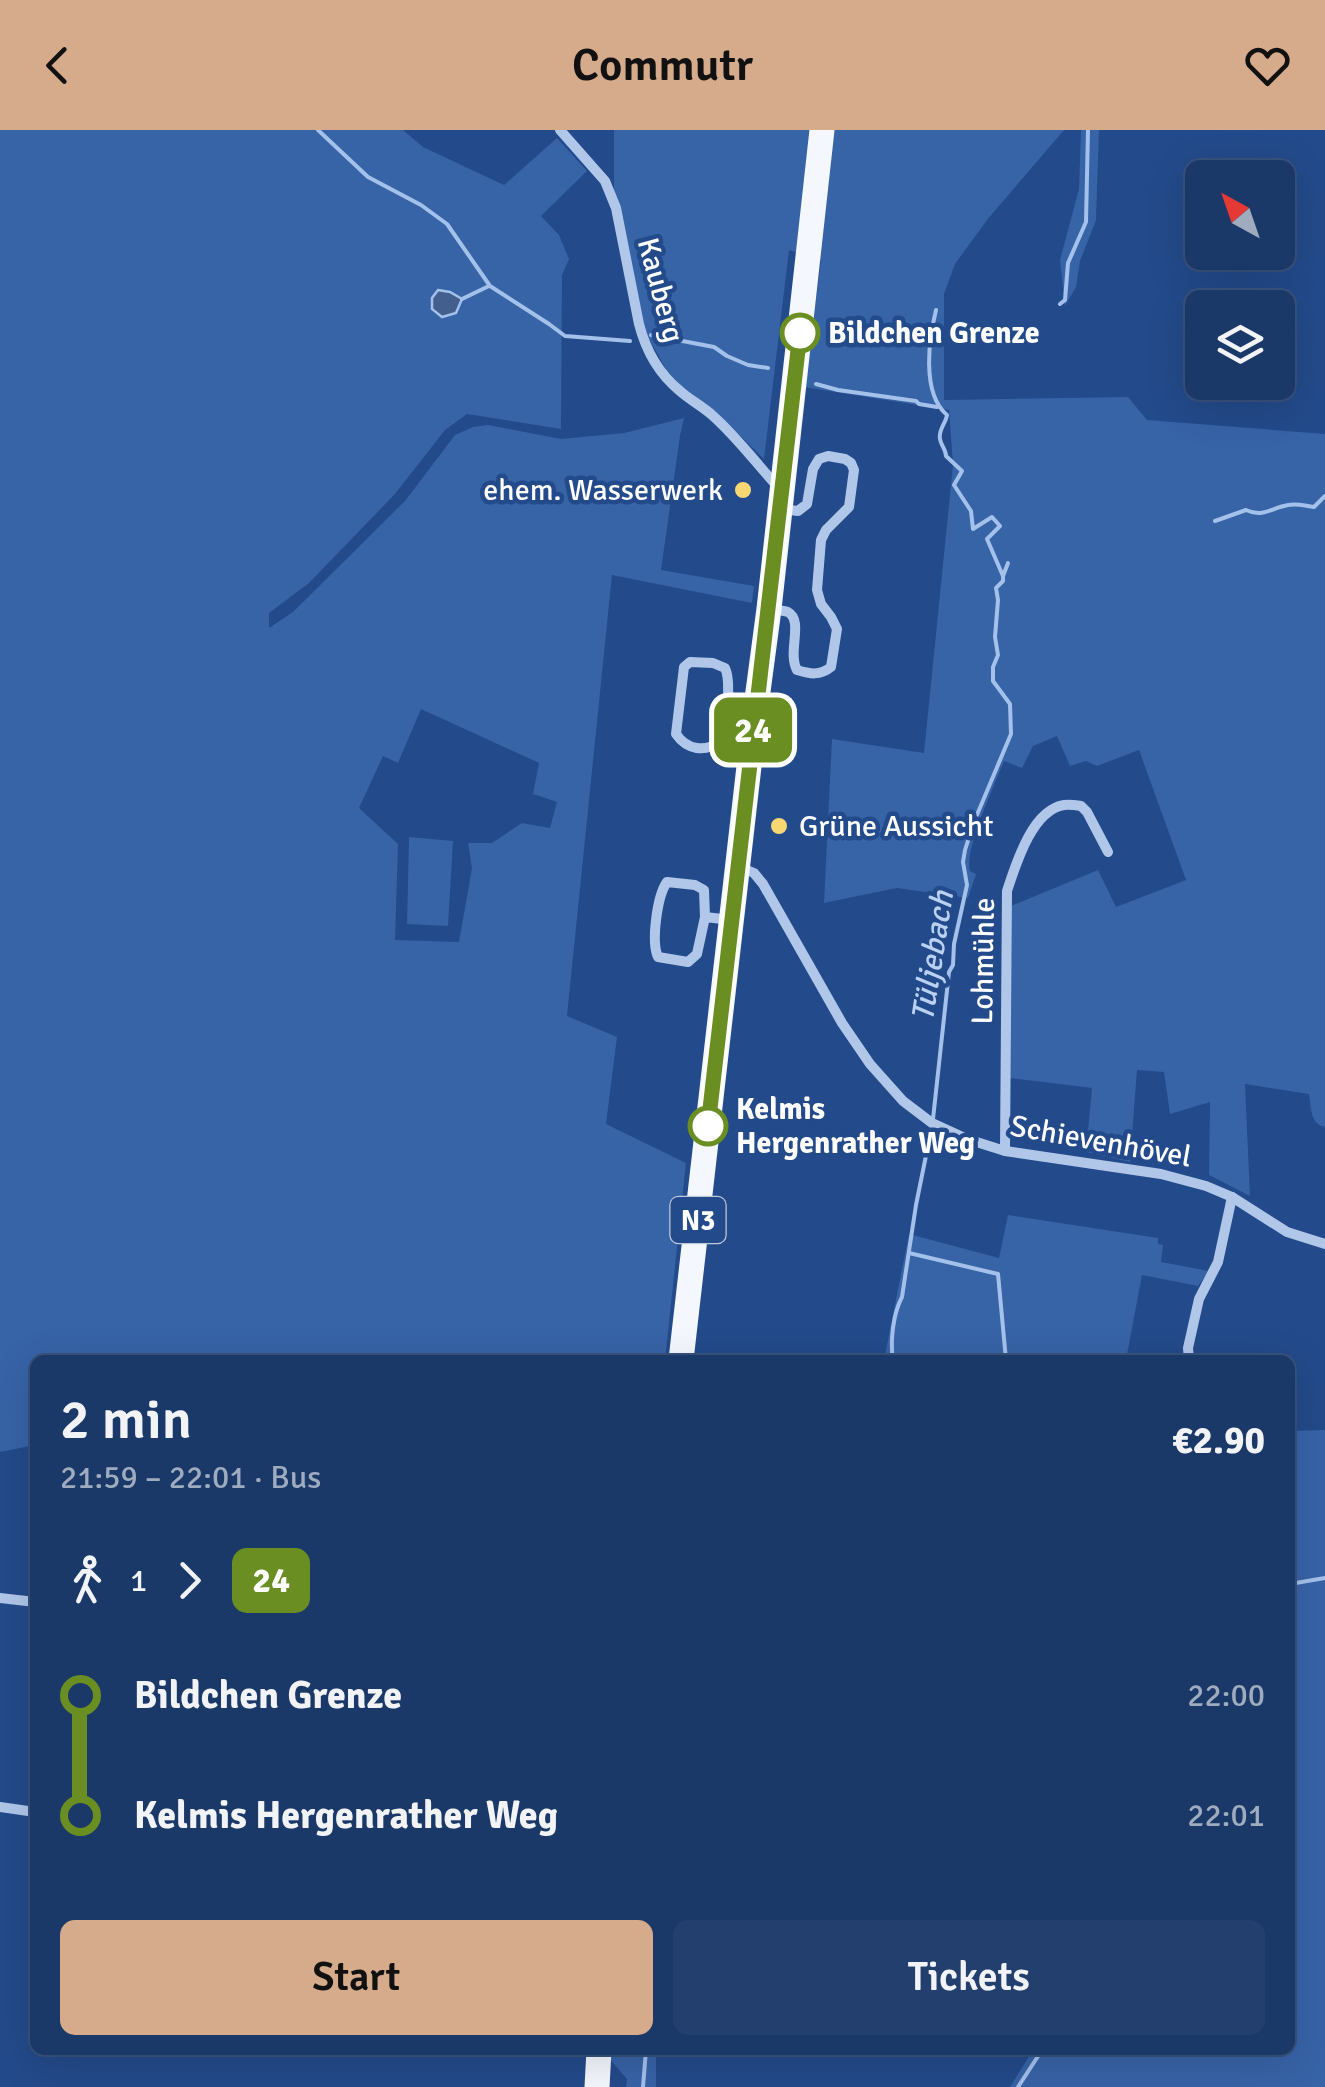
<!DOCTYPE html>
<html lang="en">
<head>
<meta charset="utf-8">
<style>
  body { margin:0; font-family:Signika,sans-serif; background:#233f6e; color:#f1f3f6; height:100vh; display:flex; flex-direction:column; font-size:38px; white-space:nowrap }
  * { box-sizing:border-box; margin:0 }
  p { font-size:32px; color:#9facc0 }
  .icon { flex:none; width:55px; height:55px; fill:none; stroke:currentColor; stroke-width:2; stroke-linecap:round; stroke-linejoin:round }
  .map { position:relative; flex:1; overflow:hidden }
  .drawer { position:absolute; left:30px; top:1225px; width:1265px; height:700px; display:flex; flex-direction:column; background:#1a3868; border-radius:15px; box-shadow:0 10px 40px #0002,0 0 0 2px #38527c }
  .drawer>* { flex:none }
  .badge { padding:0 20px; border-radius:15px; font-size:35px; line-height:65px }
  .needle { width:65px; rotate:320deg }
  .tools { position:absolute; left:1185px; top:30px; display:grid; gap:20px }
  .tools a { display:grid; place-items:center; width:110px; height:110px; border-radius:15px; background:#1a3868; box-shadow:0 10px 40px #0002,0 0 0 2px #38527c; font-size:50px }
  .map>.badge { position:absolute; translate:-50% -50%; box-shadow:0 0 0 5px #fff }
  .legs { display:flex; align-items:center; gap:15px; height:110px; padding:0 30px; font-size:32px }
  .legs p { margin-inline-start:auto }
  .summary { display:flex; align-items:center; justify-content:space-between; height:170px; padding:0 30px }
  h1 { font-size:55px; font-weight:600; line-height:75px }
  .cta { display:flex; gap:20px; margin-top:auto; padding:20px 30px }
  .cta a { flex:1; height:115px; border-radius:15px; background:#d6ab8b; color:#111; font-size:40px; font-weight:600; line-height:115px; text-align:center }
  .cta a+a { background:#233f6e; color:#f1f3f6 }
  ul { padding:0 30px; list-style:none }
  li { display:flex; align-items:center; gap:35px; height:120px; font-size:38px }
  li i { display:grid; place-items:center; width:15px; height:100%; margin:0 12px; background:currentColor }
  li i::after { content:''; width:25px; height:25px; margin:-12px; border:8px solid; border-radius:50%; background:#1a3868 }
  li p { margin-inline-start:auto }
  li:first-child i { background:linear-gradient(#0000 50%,currentColor 0) }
  li:last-child i { background:linear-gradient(currentColor 50%,#0000 0) }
  header { display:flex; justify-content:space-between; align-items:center; height:130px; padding:0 30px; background:#d6ab8b; color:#111; font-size:45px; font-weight:600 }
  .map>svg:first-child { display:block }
</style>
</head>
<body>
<header><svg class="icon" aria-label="back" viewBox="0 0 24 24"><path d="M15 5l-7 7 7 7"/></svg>Commutr<svg class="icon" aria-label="heart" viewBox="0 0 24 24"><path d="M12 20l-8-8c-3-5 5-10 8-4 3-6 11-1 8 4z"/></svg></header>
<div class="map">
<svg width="1325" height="1957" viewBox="0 0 1325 1957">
  <rect width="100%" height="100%" fill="#234a8a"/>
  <g fill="#3763a7" fill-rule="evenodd">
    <path d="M0,0H403L423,17L504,55L557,8L587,41L541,86L559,105L569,129L562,145L561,299L467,284L445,300L395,364L309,453L269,483V498L293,482L405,371L455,305L473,297L488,295L561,309L624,303L684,288L680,306L661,440L754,456L752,473L612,445L567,886L617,907L606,994L686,1033L665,1230H35V1315L0,1322ZM421,579L539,633L533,664L557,672L550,698L522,693L492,713H468L472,738L459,812L395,810L398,714L359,678L383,626L398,633Z"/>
    <path d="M614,0H1064L987,90L955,134L944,164V270L1128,267L1147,290L1325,304V997C1310,994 1311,977 1309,964L1245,954L1250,1066L1209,1045L1210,972L1170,984L1164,942L1137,940L1130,1032L1086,1022L1092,958L1010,948L1011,776L1098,740L1116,777L1186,750L1139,620L1097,636L1086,631L1070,636L1057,606L1033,616L1022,638L1004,631C995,655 964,719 970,741L976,744L968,768L897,758L824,773L832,609L924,623L953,335L949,280L804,257L821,131L789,120L764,329L716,282L683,258L667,241L648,207L636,168L614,60Z"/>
    <polygon points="1081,0 1099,0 1096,90 1080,131 1076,157 1065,176 1060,130 1079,59"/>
    <polygon points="409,707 453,711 448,796 407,794"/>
    <polygon points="1008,1085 1158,1108 1158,1114 1163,1115 1161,1132 1209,1141 1198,1156 1142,1145 1126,1230 884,1230 909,1104 999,1128"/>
    <polygon points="1325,1300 1325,1957 1010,1957 1033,1920 1290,1920 1290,1301"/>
    <polygon points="610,1920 656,1920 656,1957 626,1957 627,1949 609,1928"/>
  </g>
  <polygon fill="#425f8d" stroke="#a4c1eb" stroke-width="2.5" points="438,160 450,162 462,169 456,183 442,187 432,179 432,168"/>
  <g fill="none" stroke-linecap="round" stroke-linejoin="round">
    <g stroke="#a4c1eb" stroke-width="4">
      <polyline points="318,0 368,47 421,75 447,94 490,156 549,194 565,206 630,211"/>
      <polyline points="462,169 489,156"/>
      <polyline points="1060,174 1065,170 1068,133 1086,92 1088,0"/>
      <polyline points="651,205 714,217 727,226 748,235 768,238"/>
      <polyline points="816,254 838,260 916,271 919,274 937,277"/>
      <path d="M1215,391L1246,380C1263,388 1271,378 1288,375C1298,373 1305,376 1314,377L1325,366"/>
      <polyline points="1003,446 1008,433"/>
      <path d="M933,989L949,842L953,835L954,814L967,755L963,732L965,720L974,692L1011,604L1010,574L993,551V537L998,525L995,507L998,470L996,458L1003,451V446L987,409L1000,396L992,387L973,399L971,381L954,355L962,341L946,326C946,319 941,316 940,309C938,300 946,293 947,285C921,263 929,209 936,180"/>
      <polyline points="909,1123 998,1144 1006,1230"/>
      <path d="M893,1230C890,1211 893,1184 902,1167L916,1075L932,996"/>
      <polyline points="1290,1454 1325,1448"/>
      <polyline points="643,1957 646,1920"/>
      <polyline points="1018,1957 1042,1920"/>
    </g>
    <g stroke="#b0c7ea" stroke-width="10">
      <path d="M560,0L605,51L616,78L639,194C646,221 659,244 680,261C690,270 702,276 712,285C736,306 756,333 777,356"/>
      <path d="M770,480C776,480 782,480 788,482C804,491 787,522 797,540C810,544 820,546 831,537L837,499L831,487L821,474L817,460L821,410L826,400L849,377L854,340L851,333L845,329L828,326L819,329L813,339L807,374L798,381L781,379"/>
      <path d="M732,581C724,569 732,553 725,538L713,533L690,532L684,537L676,604C687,620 705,623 721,611L726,586L732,581L754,584"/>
      <polyline points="737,736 754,743 763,754 842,893 870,934 903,971 932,993 967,1009 1005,1021 1161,1044 1206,1056 1232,1067 1287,1102 1325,1114"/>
      <path d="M705,787L697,824L688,832L658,827C651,812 657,766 667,752L695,755L704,760L705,787L731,790"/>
      <path d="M1005,1021L1007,761C1016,734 1032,680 1064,675C1070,674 1075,675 1081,676L1087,682L1108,722"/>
      <polyline points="1189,1230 1188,1218 1199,1169 1218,1132 1232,1067"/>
      <polyline points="0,1468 35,1472"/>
      <polyline points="0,1677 35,1682"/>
    </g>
    <g stroke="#f4f7fe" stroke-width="25">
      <polyline points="681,1230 755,584 769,479 822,0"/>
      <polyline points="597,1957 599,1920"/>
    </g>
  </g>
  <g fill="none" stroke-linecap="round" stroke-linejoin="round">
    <defs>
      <polyline id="line-1" points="708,996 800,203"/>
    </defs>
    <use href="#line-1" stroke="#fff" stroke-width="22"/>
    <use href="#line-1" stroke="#6b8e23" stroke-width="15"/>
  </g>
  <g fill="#fff" stroke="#6b8e23" stroke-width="5">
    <circle cx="800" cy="203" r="18"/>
    <circle cx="708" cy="996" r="18"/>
  </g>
  <g fill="#f6d772" stroke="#234a8a" stroke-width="4">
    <circle cx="743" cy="360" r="10"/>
    <circle cx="779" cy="696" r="10"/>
  </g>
  <g text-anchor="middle" stroke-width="9" stroke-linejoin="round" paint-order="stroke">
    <rect fill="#234a8a" stroke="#bdc9dc" stroke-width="2.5" x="670.5" y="1067" width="55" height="46" rx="8"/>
    <g font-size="28" font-weight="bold" fill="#fff">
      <text x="698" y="1100">N3</text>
    </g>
    <g font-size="30" fill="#fff" stroke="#234a8a">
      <text transform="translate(661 160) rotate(75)" y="10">Kauberg</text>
      <text transform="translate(983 831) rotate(-89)" y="10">Lohmühle</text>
      <text transform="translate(1101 1011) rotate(10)" y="10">Schievenhövel</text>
    </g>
    <g font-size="30" font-weight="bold" fill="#fff" stroke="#234a8a" text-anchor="start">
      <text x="828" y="213">Bildchen Grenze</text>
      <text x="736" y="989">Kelmis<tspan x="736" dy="34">Hergenrather Weg</tspan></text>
    </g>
    <g font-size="30" fill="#fff" stroke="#234a8a" text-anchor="end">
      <text x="723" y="370">ehem. Wasserwerk</text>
      <text x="799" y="706" text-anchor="start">Grüne Aussicht</text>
    </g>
    <g font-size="32" font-style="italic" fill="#bbd1f2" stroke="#234a8a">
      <text transform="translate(932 826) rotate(-81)" y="11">Tüljebach</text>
    </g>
  </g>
</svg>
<div class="tools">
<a><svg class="needle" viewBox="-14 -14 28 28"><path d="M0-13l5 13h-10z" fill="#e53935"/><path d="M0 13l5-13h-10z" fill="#9facc0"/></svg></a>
<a><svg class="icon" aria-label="layers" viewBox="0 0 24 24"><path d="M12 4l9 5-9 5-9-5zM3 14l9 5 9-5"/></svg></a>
</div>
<b class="badge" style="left:753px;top:600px;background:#6b8e23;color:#fff">24</b>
<section class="drawer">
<div class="summary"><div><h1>2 min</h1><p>21:59 – 22:01 · Bus</p></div><b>€2.90</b></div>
<div class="legs"><svg class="icon" aria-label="walk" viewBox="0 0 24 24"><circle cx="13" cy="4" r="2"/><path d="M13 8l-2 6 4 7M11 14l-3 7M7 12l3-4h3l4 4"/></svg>1<svg class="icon" aria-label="forward" viewBox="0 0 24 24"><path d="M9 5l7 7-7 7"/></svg><b class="badge" style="background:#6b8e23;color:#fff">24</b></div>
<ul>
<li><i style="color:#6b8e23"></i><b>Bildchen Grenze</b><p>22:00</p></li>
<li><i style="color:#6b8e23"></i><b>Kelmis Hergenrather Weg</b><p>22:01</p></li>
</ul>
<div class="cta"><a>Start</a><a>Tickets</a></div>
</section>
</div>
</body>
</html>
